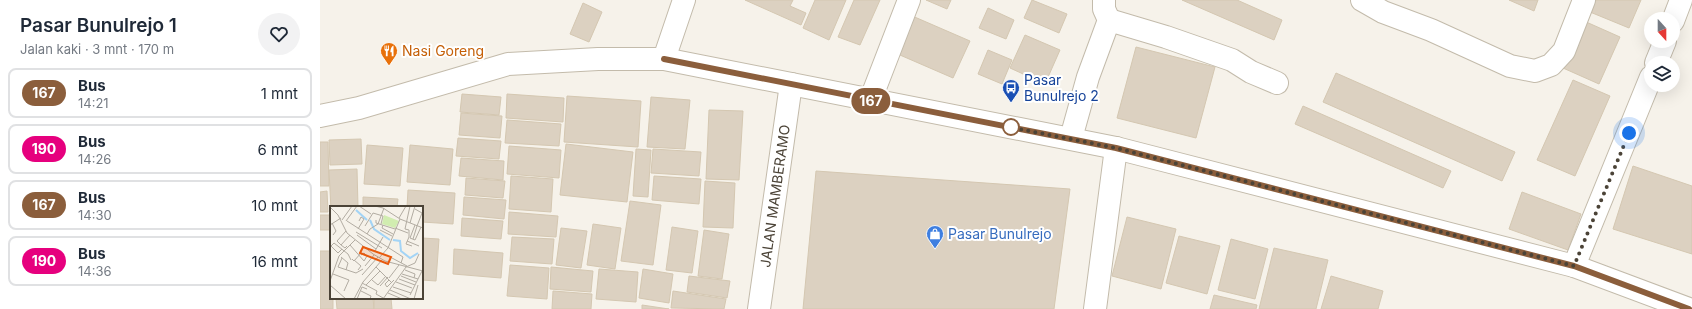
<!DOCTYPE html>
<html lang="id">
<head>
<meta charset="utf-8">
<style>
  body { margin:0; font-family:Inter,sans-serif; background:#f2f2f3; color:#1f2937; height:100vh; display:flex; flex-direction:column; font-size:15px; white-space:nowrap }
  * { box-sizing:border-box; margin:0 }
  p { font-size:13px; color:#747a83 }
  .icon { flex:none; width:22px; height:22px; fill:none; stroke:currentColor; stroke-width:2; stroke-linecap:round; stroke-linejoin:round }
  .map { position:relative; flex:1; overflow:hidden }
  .sheet { display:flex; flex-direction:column; background:#fff; width:320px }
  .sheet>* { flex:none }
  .badge { padding:0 8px; border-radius:13px; font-size:14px; line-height:26px }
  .needle { width:26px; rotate:159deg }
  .buttons { position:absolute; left:1324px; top:12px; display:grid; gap:8px }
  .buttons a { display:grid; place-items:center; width:36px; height:36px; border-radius:50%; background:#fff; box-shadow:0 4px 16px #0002; font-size:20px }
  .you { position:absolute; width:20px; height:20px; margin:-10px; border:3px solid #fff; border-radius:50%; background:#1a73e8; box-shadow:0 0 0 6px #1a73e833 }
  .map>.badge { position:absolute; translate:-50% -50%; box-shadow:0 0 0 2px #fff }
  .round { display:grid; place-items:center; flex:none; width:42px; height:42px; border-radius:21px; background:#f2f2f3 }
  .summary { display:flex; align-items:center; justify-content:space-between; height:68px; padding:0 20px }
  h1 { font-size:19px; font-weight:600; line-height:30px }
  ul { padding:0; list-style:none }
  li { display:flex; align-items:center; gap:12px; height:50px; margin:0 8px 6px; padding:0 12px; border:2px solid #e0e1e3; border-radius:8px }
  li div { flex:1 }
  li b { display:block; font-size:15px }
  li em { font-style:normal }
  li .badge { min-width:44px; font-weight:700; text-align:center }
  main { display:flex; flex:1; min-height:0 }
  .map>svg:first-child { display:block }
</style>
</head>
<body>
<main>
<section class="sheet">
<div class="summary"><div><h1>Pasar Bunulrejo 1</h1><p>Jalan kaki · 3 mnt · 170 m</p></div><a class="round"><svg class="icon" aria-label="heart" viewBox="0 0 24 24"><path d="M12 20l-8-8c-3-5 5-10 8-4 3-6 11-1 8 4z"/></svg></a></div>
<ul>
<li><span class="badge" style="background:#8b5e3c;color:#fff">167</span><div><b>Bus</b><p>14:21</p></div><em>1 mnt</em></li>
<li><span class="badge" style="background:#e6007e;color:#fff">190</span><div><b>Bus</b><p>14:26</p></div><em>6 mnt</em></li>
<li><span class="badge" style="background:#8b5e3c;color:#fff">167</span><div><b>Bus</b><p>14:30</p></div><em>10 mnt</em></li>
<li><span class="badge" style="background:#e6007e;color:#fff">190</span><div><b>Bus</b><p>14:36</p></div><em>16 mnt</em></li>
</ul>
</section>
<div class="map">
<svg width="1372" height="309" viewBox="0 0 1372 309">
  <rect width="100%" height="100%" fill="#f6f2ea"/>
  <g fill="#dcd1c1" stroke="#d4c7b1">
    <polygon points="425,0 473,0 470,6 486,13 481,25"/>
    <polygon points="495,0 526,0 509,40 483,28"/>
    <polygon points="534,0 560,0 540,45 518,37"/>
    <polygon points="606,0 631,0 627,9"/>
    <polygon points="712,0 747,14 739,33 704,18"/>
    <polygon points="862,0 917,0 962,20 954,40"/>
    <polygon points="1189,0 1218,0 1214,11"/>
    <polygon points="1276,0 1321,0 1309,28 1270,12"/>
    <polygon points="263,3 282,12 269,42 250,34"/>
    <polygon points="668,8 694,20 686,39 659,28"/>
    <polygon points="590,15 650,41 633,78 573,52"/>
    <polygon points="1264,21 1300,37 1279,84 1243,68"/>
    <polygon points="705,35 740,50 725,84 690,68"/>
    <polygon points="816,47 895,67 876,138 797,118"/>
    <polygon points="668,50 692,60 682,84 658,74"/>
    <polygon points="1016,73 1195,152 1182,181 1003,102"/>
    <polygon points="1253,80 1290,96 1255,176 1217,160"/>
    <polygon points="142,94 181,97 179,115 140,112"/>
    <polygon points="187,94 244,98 243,122 186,118"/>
    <polygon points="247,96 321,101 318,147 244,142"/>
    <polygon points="331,97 370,100 365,149 327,147"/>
    <polygon points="983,106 1131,171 1123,188 975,124"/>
    <polygon points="389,110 423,111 419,180 386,179"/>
    <polygon points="141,113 182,116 180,138 139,135"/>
    <polygon points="187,120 241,124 239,146 185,143"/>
    <polygon points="138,138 181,141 179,159 136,156"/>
    <polygon points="41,139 42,164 10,165 9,140"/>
    <polygon points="0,142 8,142 9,186 0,186"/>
    <polygon points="246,144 313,152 307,202 240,195"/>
    <polygon points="47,145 83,148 80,186 44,184"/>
    <polygon points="90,145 133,149 130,185 87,182"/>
    <polygon points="189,146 241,150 239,178 187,174"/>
    <polygon points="316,149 331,150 328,197 313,196"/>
    <polygon points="333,149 381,152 379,176 331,173"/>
    <polygon points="141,158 184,161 183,180 139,176"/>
    <polygon points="1313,166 1372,186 1372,254 1293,229"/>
    <polygon points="37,169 38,207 11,207 11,210 9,170"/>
    <polygon points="496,171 750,189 734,309 483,309"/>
    <polygon points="191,176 233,179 231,212 189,209"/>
    <polygon points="334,176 381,179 379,204 332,200"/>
    <polygon points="146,178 185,181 183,198 145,195"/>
    <polygon points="385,181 415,183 413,228 383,227"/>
    <polygon points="88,190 135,193 133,224 102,222 102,207 87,207"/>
    <polygon points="7,191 8,212 0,212 0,192"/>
    <polygon points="1202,192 1261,214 1248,250 1189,229"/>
    <polygon points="43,197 78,199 77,207 43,207"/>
    <polygon points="144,197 186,200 184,219 143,215"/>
    <polygon points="310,201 341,205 333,265 301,261"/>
    <polygon points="189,212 238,216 236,237 188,234"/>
    <rect x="0" y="215" width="11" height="15"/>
    <polygon points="807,217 856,229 841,289 792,276"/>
    <polygon points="142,218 183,221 181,239 141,236"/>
    <polygon points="273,224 301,228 295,269 267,265"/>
    <polygon points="352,227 378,231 372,273 346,270"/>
    <polygon points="241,228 267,231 261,268 236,265"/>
    <polygon points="384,230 409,234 402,279 378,276"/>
    <polygon points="859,236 900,246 887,294 846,283"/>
    <polygon points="192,237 234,239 232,264 190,261"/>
    <polygon points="102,238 119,239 116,281 102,280"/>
    <polygon points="911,239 948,249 935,299 898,290"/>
    <polygon points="954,248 1008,260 996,309 939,309"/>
    <polygon points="134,249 183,253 181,278 133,274"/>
    <polygon points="0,251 11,251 11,298 13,298 13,309 0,309"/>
    <polygon points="190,265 229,268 227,299 187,296"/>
    <polygon points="231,267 273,271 271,292 230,289"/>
    <polygon points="279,269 318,272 316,302 276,299"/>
    <polygon points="323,269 353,274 349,303 319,298"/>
    <polygon points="369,276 410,281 407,298 367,292"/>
    <polygon points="1011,276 1063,291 1058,309 1001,309"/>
    <polygon points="233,291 272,294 271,309 232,309"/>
    <polygon points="353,291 406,299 404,309 351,308"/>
    <polygon points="894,295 937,305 936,309 890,309"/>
    <polygon points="16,298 53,298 54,309 17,309"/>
    <polygon points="54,298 71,298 72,309 54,309"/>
    <polygon points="322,305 349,309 322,309"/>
  </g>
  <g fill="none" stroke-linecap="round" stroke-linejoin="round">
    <defs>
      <g id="minor">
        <polyline points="1042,0 1063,12 1111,30 1190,66 1215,71 1231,65 1244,51 1264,0"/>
        <polyline points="789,20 846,37 912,60 931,72 957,83"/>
        <polyline points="1353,21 1361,0"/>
        <polyline points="1336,63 1345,41"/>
        <polyline points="550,101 589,0"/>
        <polyline points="0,116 39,108 188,64 278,59 344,59"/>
        <polyline points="751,138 768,77 789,20 784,9 784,0"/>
        <polyline points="1254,266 1331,77"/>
        <polyline points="439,309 471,84"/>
        <polyline points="775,309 796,148"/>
      </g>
      <polyline id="tertiary" points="364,0 344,59 796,148 1254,266 1369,309"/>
    </defs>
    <use href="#minor" stroke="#c3bbab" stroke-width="24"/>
    <use href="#tertiary" stroke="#c3bbab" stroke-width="24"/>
    <use href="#minor" stroke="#fff" stroke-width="22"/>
    <use href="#tertiary" stroke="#fff" stroke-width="22"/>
  </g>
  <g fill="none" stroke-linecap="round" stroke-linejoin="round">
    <defs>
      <polyline id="line" points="344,59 796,148 1254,266 1369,309"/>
    </defs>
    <use href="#line" stroke="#fff" stroke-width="9"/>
    <use href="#line" stroke="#8b5e3c" stroke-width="6"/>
    <polyline stroke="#4b4337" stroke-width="4" stroke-dasharray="0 7.2" points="691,127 689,127 796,148 1254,266 1309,133"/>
  </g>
  <defs>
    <symbol id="restaurant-pin" viewBox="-11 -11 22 30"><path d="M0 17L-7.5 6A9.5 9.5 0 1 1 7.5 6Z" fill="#e8710a" stroke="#fff"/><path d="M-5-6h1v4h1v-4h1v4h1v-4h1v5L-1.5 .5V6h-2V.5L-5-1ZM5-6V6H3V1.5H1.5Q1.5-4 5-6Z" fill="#fff"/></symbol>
    <symbol id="bus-pin" viewBox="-11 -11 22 30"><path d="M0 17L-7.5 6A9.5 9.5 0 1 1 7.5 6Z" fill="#1a4fb4" stroke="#fff"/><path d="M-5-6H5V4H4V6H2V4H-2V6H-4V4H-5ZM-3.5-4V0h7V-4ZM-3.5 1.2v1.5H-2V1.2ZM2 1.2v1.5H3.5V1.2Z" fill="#fff"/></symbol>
    <symbol id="shop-pin" viewBox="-11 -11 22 30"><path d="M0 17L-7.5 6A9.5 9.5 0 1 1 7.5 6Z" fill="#3f7fe0" stroke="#fff"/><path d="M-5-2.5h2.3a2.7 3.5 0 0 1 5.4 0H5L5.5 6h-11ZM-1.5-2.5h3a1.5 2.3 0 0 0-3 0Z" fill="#fff"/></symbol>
  </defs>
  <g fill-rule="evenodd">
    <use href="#restaurant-pin" x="59" y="41" width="20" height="27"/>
    <use href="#bus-pin" x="681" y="78" width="20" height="27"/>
    <use href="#shop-pin" x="605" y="224" width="20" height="27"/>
  </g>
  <circle fill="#fff" stroke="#8b5e3c" stroke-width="2" cx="691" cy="127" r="8"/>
  <g text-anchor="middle" stroke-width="4" stroke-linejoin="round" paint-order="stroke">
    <g font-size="14" fill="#c56008" stroke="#fff" text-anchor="start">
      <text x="82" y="56">Nasi Goreng</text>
    </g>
    <g font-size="14" fill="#164399" stroke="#fff" text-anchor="start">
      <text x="704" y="85">Pasar<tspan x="704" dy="16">Bunulrejo 2</tspan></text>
    </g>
    <g font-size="14" fill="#4b4337" stroke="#fff">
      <text transform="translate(455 196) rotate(-82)" y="5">JALAN MAMBERAMO</text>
    </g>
    <g font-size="14" fill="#366cbe" stroke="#fff" text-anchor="start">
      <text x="628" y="239">Pasar Bunulrejo</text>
    </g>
  </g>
  <g transform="translate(10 206)">
    <rect width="93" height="93" fill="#f6f2ea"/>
    <path d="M54,9L69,15L65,22L52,18Z" fill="#d1edb0"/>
    <path fill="none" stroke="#a3d4f6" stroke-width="2" d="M26,4L37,14M40,14L44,23L60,34M63,34L70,35L71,45L80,52L88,47"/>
    <path fill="none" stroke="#b2aca2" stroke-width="1" d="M29,0L41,8M45,0L53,2L70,13L93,22M80,0L75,23L79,24V31L76,38L82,40M0,1L8,9L17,27L43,48L55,55L93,65M85,3L92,7L87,20M69,12L76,0M12,14L22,0M46,14V17L65,23M16,15L27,0M17,15L73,51L71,57M2,17L6,25L3,29M80,17L85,0M0,19L11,12M53,19L52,22L63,28M85,19L80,32L85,34L91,21M35,20L43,7L53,10L51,18M65,22L78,27M28,23L34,13L31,11L29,15M50,24L62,30M26,26L52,42M37,28L40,23L48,18L54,2M27,29L46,43M83,33L87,20M77,35L89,40M11,39L7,35L16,25M20,39L34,55L37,50L34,47L31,49M17,40L15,42L11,39L20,29M12,43L8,47L1,40L4,37L18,48L21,54M45,45L53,31M11,51L18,57L16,64M12,52L8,61L26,67L33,63M49,52L58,42L70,13M62,52L77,60M22,53L24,55L31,47M24,54L31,60L28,64M35,60L44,49M46,61L61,76M75,64L85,68L84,72M3,68L19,74L14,85M72,68L88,73M32,69L48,51M71,70L86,76M59,72L69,59M69,73L85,79M42,74L48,79L56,70M59,74L55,78L57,81L64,74M0,75L9,50L25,34M66,76L82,82M32,77L47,85L46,88L55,93M0,79L16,93M36,79L50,65M50,80L58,71M63,81L81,87M60,84L81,93M31,85L41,90L40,93M58,87L72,93M80,89L92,65M24,93L33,76L52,54M27,93L32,81L37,83M53,93L76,61L85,57L89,48M84,93L88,79"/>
    <path fill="#e8590c" fill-opacity="0.15" stroke="#e8590c" stroke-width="2" d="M33,41L61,51L58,58L30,47Z"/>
    <rect width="93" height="93" fill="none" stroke="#4b4337" stroke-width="2"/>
  </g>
</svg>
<div class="buttons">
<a><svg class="needle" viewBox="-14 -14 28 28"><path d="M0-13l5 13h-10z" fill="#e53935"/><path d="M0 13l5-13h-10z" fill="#747a83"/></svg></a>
<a><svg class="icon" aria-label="layers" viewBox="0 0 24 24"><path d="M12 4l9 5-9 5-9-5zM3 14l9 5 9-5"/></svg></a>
</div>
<div class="you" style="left:1309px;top:133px"></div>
<b class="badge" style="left:551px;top:101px;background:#8b5e3c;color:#fff">167</b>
</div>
</main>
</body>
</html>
